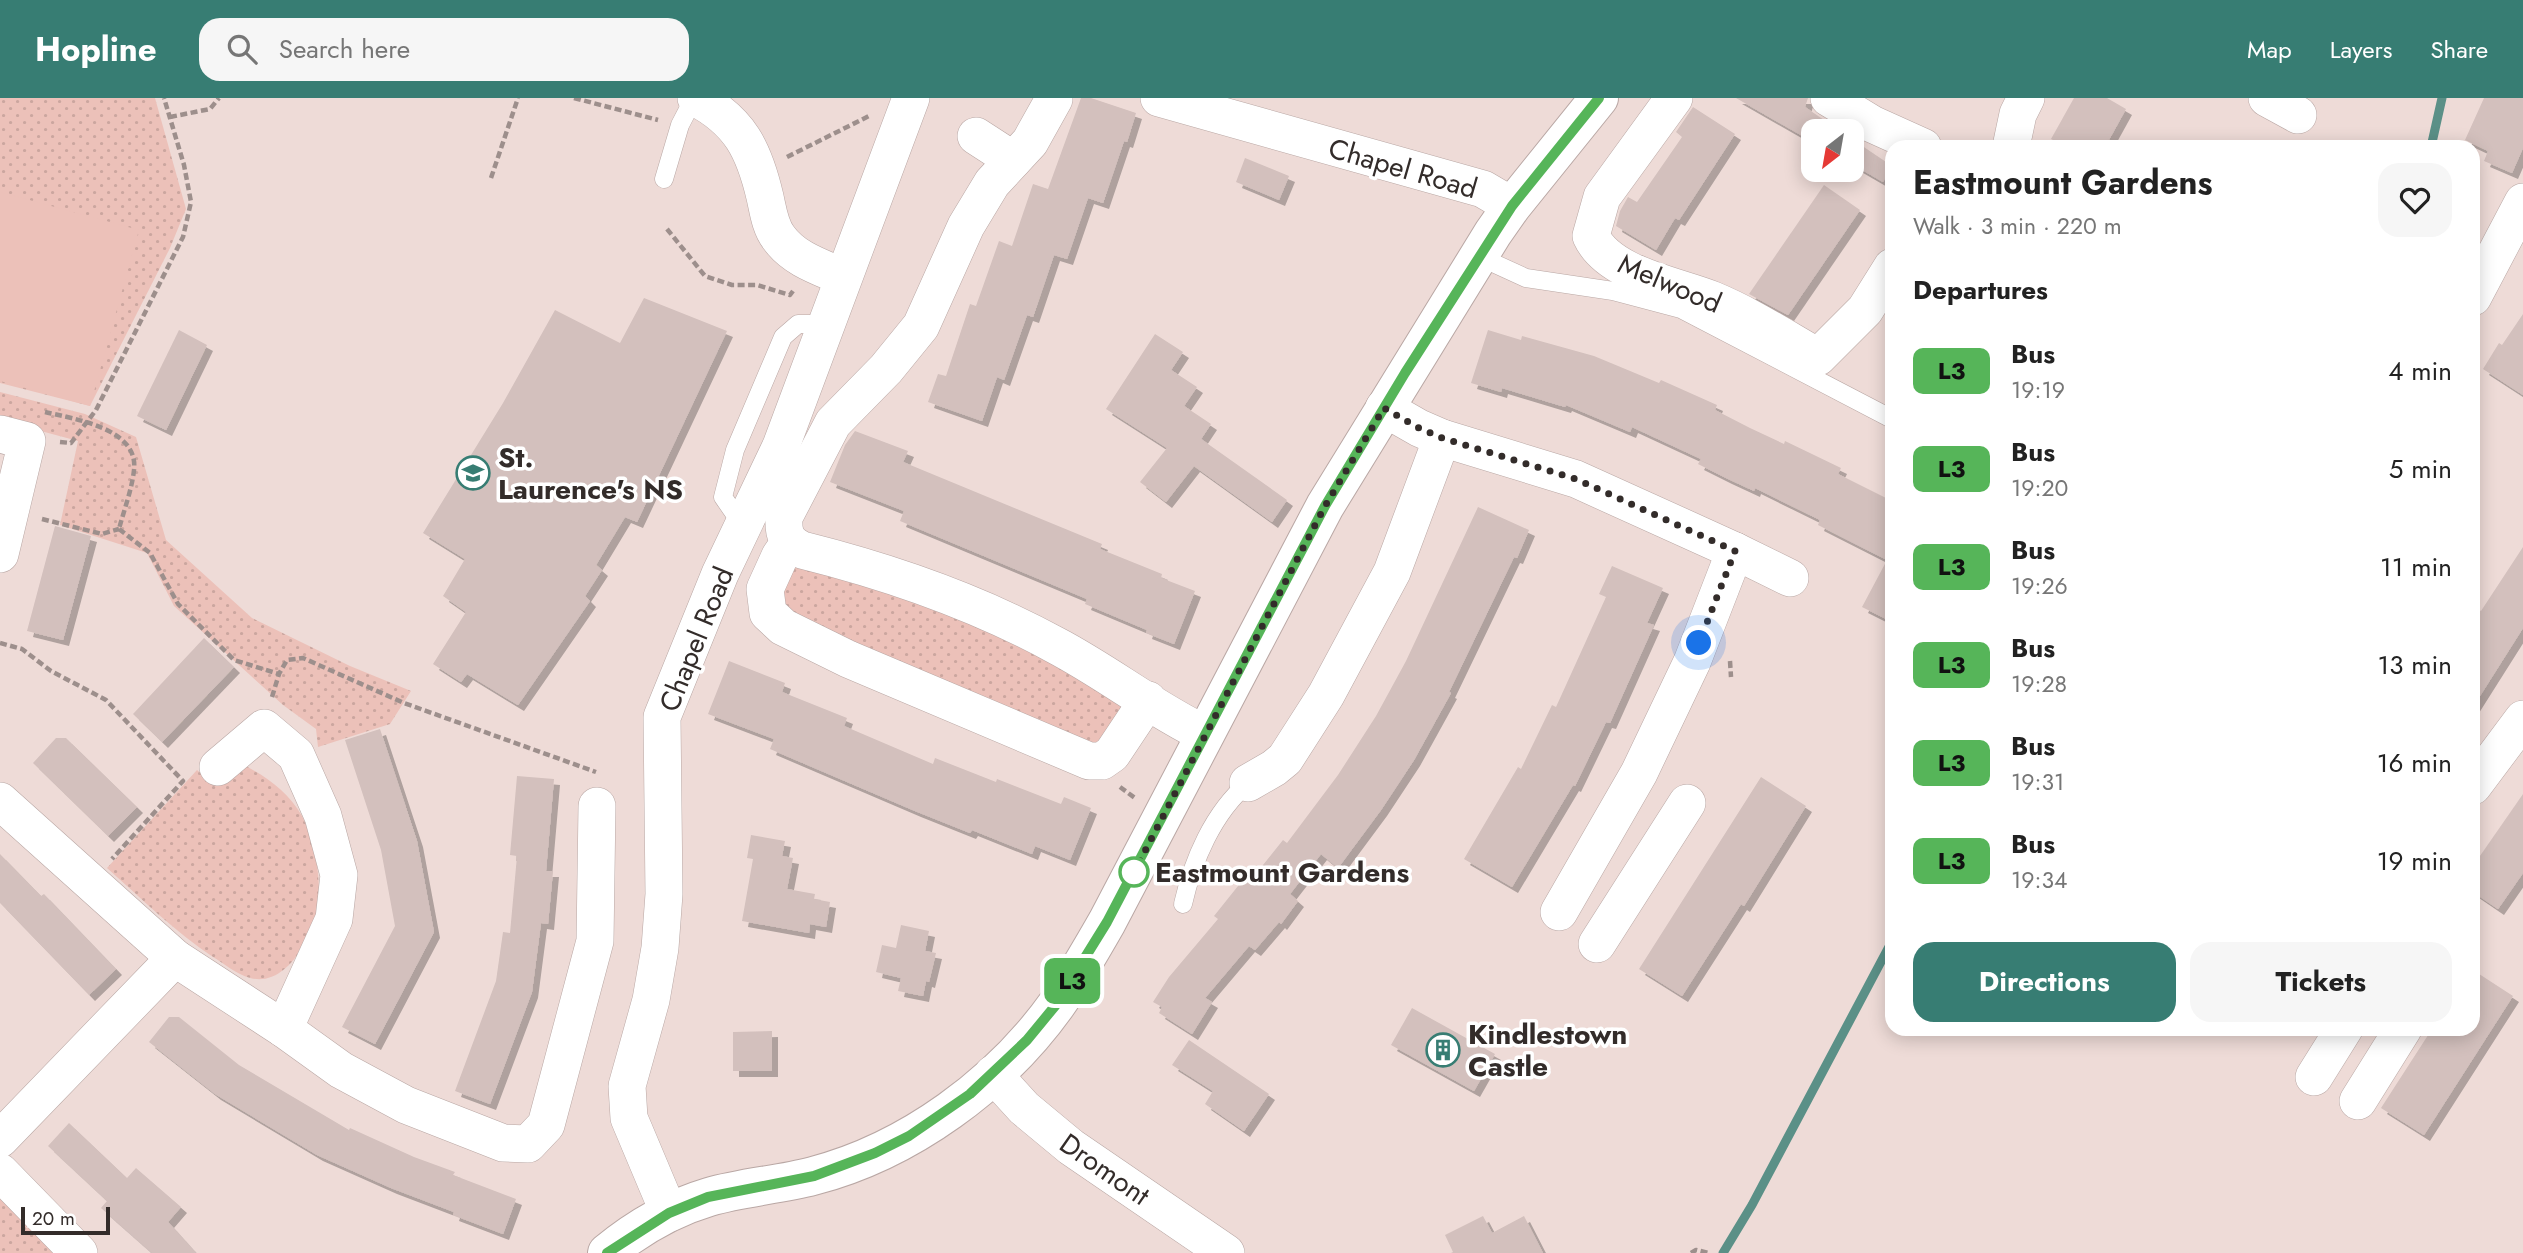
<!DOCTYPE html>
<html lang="en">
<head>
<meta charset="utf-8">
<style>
  body { margin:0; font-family:Jost,sans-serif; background:#f6f6f6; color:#222; height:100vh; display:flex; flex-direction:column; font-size:26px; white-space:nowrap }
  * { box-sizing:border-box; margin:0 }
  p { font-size:23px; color:#767676 }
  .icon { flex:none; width:38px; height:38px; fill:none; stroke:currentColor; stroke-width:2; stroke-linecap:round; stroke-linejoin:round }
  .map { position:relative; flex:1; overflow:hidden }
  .sheet { position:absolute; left:1885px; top:42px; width:595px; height:896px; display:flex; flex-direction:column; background:#fff; border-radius:21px; box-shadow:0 4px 18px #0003 }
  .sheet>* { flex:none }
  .badge { padding:0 14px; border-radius:10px; font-size:24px; line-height:46px }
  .needle { width:46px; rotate:211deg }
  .buttons { position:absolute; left:1801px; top:21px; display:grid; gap:14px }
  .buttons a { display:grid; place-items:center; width:63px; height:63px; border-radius:14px; background:#fff; box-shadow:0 4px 18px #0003; font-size:35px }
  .scale { position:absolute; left:21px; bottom:18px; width:89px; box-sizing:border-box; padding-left:7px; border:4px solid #332c2a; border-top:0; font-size:19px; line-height:24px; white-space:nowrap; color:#332c2a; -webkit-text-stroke:5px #fff; paint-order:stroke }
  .you { position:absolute; width:35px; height:35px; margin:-18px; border:5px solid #fff; border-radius:50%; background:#1a73e8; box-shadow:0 0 0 10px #1a73e833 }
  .map>.badge { position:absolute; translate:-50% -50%; box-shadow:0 0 0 4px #fff }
  h2 { padding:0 28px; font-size:26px; line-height:63px }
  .round { display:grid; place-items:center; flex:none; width:74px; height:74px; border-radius:21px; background:#f6f6f6 }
  .head { display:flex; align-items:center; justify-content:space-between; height:119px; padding:0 28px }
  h1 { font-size:33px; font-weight:700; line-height:52px }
  .primary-button { display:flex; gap:14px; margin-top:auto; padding:14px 28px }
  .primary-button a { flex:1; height:80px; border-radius:21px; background:#377d73; color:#fff; font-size:28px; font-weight:700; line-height:80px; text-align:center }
  .primary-button a+a { background:#f6f6f6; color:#222 }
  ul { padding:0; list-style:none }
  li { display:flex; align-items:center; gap:21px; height:98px; padding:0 28px }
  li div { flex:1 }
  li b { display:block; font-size:26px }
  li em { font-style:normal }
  li .badge { min-width:77px; font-weight:700; text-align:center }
  header { display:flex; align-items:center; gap:42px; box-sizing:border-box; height:98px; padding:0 35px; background:#377d73; color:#fff }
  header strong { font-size:33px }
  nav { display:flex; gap:38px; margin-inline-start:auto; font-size:24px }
  .search { width:490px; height:63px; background:#f6f6f6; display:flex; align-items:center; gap:18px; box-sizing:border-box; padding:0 24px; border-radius:21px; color:#767676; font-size:26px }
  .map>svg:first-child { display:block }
</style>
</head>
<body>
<header>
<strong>Hopline</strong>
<div class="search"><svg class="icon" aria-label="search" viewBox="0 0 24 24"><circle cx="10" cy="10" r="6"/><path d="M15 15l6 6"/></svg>Search here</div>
<nav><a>Map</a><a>Layers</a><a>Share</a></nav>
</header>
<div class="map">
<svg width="2523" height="1155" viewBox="0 0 2523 1155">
  <defs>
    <pattern id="grass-dots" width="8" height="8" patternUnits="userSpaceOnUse" patternTransform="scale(1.75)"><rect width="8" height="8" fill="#ecc1b9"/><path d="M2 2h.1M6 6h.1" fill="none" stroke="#cba69f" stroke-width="1.8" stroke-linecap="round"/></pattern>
    <filter id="shadow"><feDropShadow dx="6" dy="6" stdDeviation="0" flood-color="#0004"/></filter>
  </defs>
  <rect width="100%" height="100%" fill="#eedbd7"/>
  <g fill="url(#grass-dots)">
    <polygon points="0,0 155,0 186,111 170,150 90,308 0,285"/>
    <polygon points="0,294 85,316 136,339 166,442 252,520 350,568 411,593 390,626 318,649 316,631 283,607 174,508 147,455 60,427 78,343 0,322"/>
    <polygon points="798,460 987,523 1127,605 1104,643 1095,646 788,516 778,486"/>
    <path d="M238,664C264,677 287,692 302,718C314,741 319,770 319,795C319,828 290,891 250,880C236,876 225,866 213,859C174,833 142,801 107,770L197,672L215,687Z"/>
    <polygon points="0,1099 56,1155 0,1155"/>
  </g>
  <polygon fill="#ecc1b9" points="0,94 139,132 90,308 0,283"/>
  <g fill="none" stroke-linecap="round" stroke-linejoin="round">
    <g stroke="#5b9087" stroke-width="9">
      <polyline points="2431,49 2442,0"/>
      <polyline points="1723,1155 1752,1107 1892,843"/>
    </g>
  </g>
  <g fill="#d3c0bd" filter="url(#shadow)">
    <polygon points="1081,0 1091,0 1136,15 1127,44 1124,43 1103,105 1088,100 1067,161 1054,157 1033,219 1027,217 1004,282 997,279 982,323 928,304 938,276 946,278 970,206 976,208 999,143 1012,148 1033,86 1048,91"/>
    <polygon points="1736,0 1808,0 1805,9 1840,33 1813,33 1813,44"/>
    <polygon points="2074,0 2107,0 2126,11 2105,49 2066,49 2051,41"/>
    <polygon points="2484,0 2523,0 2523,50 2512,75 2484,63 2488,53 2465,42"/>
    <polygon points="1693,9 1735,36 1679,122 1675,120 1656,152 1616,128 1620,113 1628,99 1637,104 1682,39 1676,34"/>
    <polygon points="1852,41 1892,68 1883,84 1852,66"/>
    <polygon points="1245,60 1289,78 1279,102 1236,84"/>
    <polygon points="1824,87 1860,112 1788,217 1749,196"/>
    <polygon points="644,200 727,233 637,424 625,419 596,467 602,472 585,498 590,503 518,607 467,576 461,584 433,566 466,514 443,498 465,461 423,435 503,305 555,212 620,245"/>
    <polygon points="2523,216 2523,297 2483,271 2499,245 2502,247"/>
    <polygon points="179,232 207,247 166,332 137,318"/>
    <polygon points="1488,232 1521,242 1522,238 1594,258 1659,285 1661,282 1717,307 1715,312 1750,330 1784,346 1785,343 1841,370 1838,376 1892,403 1892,524 1862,509 1887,462 1818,427 1820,422 1755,390 1754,393 1726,380 1698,366 1701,361 1632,329 1630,334 1566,307 1565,309 1502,290 1501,294 1471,285"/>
    <polygon points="1155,236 1183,254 1171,272 1197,289 1184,308 1211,326 1201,341 1287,402 1272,424 1194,368 1166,404 1140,384 1167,350 1106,311"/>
    <polygon points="855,333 908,353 903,364 1102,446 1100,451 1162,476 1161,480 1195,493 1174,546 1146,535 1147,532 1085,506 1087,501 900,423 904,413 830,384 845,347"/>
    <polygon points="1478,409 1529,432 1517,460 1514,459 1449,594 1451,595 1414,662 1381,712 1338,770 1321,756 1290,796 1298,803 1281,826 1279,824 1255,852 1249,848 1205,900 1212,904 1192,936 1159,915 1162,909 1153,904 1169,879 1218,821 1214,818 1254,768 1259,772 1283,742 1287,745 1338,677 1376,618 1406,563"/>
    <polygon points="55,428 91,438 63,542 27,533"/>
    <polygon points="2523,449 2523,530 2473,609 2473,508 2481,513"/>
    <polygon points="1612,468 1663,490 1647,525 1654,527 1610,625 1606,624 1575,688 1573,687 1512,789 1464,761 1518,669 1521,671 1552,607 1556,609 1606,499 1599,496"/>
    <polygon points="204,540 234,569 162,644 133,616"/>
    <polygon points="729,563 785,585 782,594 847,620 844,628 933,666 935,660 996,684 997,681 1061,706 1064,699 1091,710 1070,762 1035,748 1032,756 972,732 970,735 915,713 770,651 774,641 708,616"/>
    <polygon points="380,631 417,743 434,834 375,946 342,929 395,828 381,752 345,642"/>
    <polygon points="56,640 66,640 137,709 108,738 33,665"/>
    <polygon points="517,678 554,681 546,773 553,773 548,826 541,825 532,894 490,1006 455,993 496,883 503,834 510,835 517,758 510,757"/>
    <polygon points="1761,679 1806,708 1744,808 1741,806 1682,898 1639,871"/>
    <polygon points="2523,696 2523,775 2498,811 2473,794 2473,768"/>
    <polygon points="751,737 785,743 782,758 793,760 787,791 815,796 814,801 830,804 826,829 810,826 809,835 742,823 753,761 747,760"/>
    <polygon points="0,756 41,798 44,796 116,871 89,897 0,805"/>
    <polygon points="901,827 929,833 925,853 936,855 929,884 926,883 923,898 898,893 901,880 876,874 882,847 896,850"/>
    <polygon points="2473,872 2513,898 2424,1037 2381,1010 2432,931 2473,931"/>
    <polygon points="1412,910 1495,956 1474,993 1391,947"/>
    <polygon points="169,919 179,919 239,967 349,1032 350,1030 414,1059 455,1074 453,1077 516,1101 503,1136 453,1117 454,1114 391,1090 317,1057 215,996 149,944"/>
    <polygon points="772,933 772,973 733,973 733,934"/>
    <polygon points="1189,942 1269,996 1244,1033 1205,1006 1213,993 1172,967"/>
    <polygon points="69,1025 127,1080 136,1070 181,1109 168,1124 196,1155 152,1155 101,1110 107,1103 48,1048"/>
    <polygon points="1483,1118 1492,1135 1524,1118 1543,1155 1451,1155 1453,1154 1445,1137"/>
  </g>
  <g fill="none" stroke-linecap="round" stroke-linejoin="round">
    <defs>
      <g id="lane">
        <polyline points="664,81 680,27 694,0"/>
        <polyline points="1478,158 1526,180 1613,193 1681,211 1892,321"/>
        <polyline points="743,428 723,399 735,352 783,239 798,226 826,226"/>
        <path d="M1183,806C1193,762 1213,715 1248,685"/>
      </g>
      <g id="street">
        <path d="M696,0C740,23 754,52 765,99C768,112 770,129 779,140C794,161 820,169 843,179"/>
        <polyline points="1159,0 1483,91 1512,108"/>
        <path d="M1674,0L1602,99L1591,138C1609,177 1676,187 1713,202C1749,217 1783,239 1818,259L1865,212L1892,169"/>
        <polyline points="1829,0 1872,26 1923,49"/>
        <polyline points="2267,0 2298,17"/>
        <path d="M1054,1L1030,44L992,85L966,128L921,228L886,271L833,325L784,419C783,436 786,444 802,452C890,474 977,504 1057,548C1108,575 1153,611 1205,636"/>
        <polyline points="976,38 1013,62"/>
        <polyline points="2011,49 2018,16 2026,0"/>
        <polyline points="2473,199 2523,104"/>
        <polyline points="1384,310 1419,330 1442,340 1576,381 1735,453"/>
        <polyline points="0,336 27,343 0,456"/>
        <polyline points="789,445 780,458 765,491 768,515 783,529 848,561 1089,663 1102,663 1112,656 1148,602"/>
        <polyline points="218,669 264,630 296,657 323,718 339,777 334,821 284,931"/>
        <polyline points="1248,685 1274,670 1285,661 1326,597 1392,474 1442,340"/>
        <polyline points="2473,688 2523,621"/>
        <polyline points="0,703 175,860 284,931 341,972 406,1007 503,1045 528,1046 546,1027 595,843 597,708"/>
        <polyline points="1559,814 1639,675 1692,564 1735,453 1790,480"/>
        <polyline points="1597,846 1687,705"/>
        <polyline points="993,976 1024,1010 1071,1049 1226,1155"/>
        <polyline points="2314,979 2344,931"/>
        <polyline points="2358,1003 2403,931"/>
        <polyline points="0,1041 175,860"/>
        <polyline points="0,1074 79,1155"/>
        <polyline points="669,1115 629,1020 627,988 651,902 660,850 664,796 662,619 720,476 781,348 911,0"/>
      </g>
      <path id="secondary" d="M607,1155C636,1131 672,1110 709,1099C743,1089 779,1087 813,1078C909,1053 1000,986 1057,906C1075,880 1091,852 1107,824L1325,408L1493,135L1512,108L1599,0"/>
    </defs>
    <use href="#lane" stroke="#b9a7a4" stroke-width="19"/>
    <use href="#street" stroke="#b9a7a4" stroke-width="38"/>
    <use href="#secondary" stroke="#b9a7a4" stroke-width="40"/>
    <g stroke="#9d8f8c" stroke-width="4.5" stroke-dasharray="7 3.5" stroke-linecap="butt">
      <polyline points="574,0 658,22"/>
      <polyline points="170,19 210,11 219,0"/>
      <polyline points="787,59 869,18"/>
      <polyline points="491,80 518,0"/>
      <polyline points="667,131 705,178 732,187 757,187 790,197 793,193"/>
      <path d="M45,314C74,321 139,330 134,372C132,391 124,412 119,431"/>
      <polyline points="60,344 71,345 96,312 183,139 191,104 184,67 164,0"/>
      <polyline points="42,421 102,436 119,431"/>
      <polyline points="119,431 150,455 178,506 234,562 279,576 287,562 303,560 404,605 596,674"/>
      <polyline points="0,545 22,551 51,573 106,602 183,683 112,761"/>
      <polyline points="1730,563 1731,579"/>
      <polyline points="272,599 279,576"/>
      <polyline points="1120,689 1135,700"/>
      <polyline points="1691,1155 1696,1152 1709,1155"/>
    </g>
    <use href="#lane" stroke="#fff" stroke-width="18"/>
    <use href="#street" stroke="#fff" stroke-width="37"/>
    <use href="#secondary" stroke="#fff" stroke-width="38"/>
  </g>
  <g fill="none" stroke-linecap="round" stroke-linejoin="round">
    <defs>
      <polyline id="line" points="607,1155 669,1115 708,1099 814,1078 875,1055 909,1038 970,996 1027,942 1055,908 1107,824 1325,408 1405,275 1512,108 1599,0"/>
    </defs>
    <use href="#line" stroke="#fff" stroke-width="16"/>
    <use href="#line" stroke="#56b559" stroke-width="10"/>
    <polyline stroke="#332c2a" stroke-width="7" stroke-dasharray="0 12.6" points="1134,774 1325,408 1384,310 1419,330 1442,340 1576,381 1735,453 1699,545"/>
  </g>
  <defs>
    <symbol id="school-ring" viewBox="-11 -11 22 22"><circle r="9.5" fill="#fff" stroke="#377d73" stroke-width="1.5"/><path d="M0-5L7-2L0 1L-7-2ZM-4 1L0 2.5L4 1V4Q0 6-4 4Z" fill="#377d73"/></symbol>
    <symbol id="building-ring" viewBox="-11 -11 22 22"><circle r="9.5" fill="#fff" stroke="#377d73" stroke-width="1.5"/><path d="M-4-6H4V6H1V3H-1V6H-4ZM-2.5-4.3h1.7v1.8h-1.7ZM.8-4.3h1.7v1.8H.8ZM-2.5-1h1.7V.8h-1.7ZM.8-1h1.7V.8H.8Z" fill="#377d73"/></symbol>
  </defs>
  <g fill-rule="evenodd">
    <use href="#school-ring" x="454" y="356" width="38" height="38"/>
    <use href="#building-ring" x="1424" y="933" width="38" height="38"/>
  </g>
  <circle fill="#fff" stroke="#56b559" stroke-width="3.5" cx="1134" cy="774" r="14"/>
  <g text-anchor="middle" stroke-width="7" stroke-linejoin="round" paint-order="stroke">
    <g font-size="28" fill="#332c2a" stroke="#fff">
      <text transform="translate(1403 70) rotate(16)" y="10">Chapel Road</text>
      <text transform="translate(1670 185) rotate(23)" y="10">Melwood</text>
      <text transform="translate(696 541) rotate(-68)" y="10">Chapel Road</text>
      <text transform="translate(1105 1071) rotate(35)" y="10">Dromont</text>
    </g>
    <g font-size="28" font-weight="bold" fill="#332c2a" stroke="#fff" text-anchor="start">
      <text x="498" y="369">St.<tspan x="498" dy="32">Laurence's NS</tspan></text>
      <text x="1468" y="946">Kindlestown<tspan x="1468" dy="32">Castle</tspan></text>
    </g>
    <g font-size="28" font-weight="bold" fill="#332c2a" stroke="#fff" text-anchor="start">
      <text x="1155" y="784">Eastmount Gardens</text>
    </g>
  </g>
</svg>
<div class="buttons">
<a><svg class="needle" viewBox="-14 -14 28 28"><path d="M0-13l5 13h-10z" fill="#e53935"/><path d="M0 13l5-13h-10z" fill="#767676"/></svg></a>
</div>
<div class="scale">20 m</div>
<div class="you" style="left:1699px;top:545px"></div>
<b class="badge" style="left:1072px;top:883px;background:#56b559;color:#111">L3</b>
<section class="sheet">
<div class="head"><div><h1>Eastmount Gardens</h1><p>Walk · 3 min · 220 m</p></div><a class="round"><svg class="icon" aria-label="heart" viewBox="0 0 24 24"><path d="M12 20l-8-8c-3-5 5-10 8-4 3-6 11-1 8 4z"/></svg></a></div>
<h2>Departures</h2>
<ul>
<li><span class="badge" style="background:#56b559;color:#111">L3</span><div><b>Bus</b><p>19:19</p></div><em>4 min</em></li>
<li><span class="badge" style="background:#56b559;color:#111">L3</span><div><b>Bus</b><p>19:20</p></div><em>5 min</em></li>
<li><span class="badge" style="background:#56b559;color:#111">L3</span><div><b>Bus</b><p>19:26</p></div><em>11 min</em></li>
<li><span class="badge" style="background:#56b559;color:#111">L3</span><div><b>Bus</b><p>19:28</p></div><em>13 min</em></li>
<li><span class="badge" style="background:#56b559;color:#111">L3</span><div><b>Bus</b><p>19:31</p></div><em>16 min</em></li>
<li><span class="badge" style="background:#56b559;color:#111">L3</span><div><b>Bus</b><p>19:34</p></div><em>19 min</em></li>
</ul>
<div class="primary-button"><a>Directions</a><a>Tickets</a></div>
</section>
</div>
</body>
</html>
